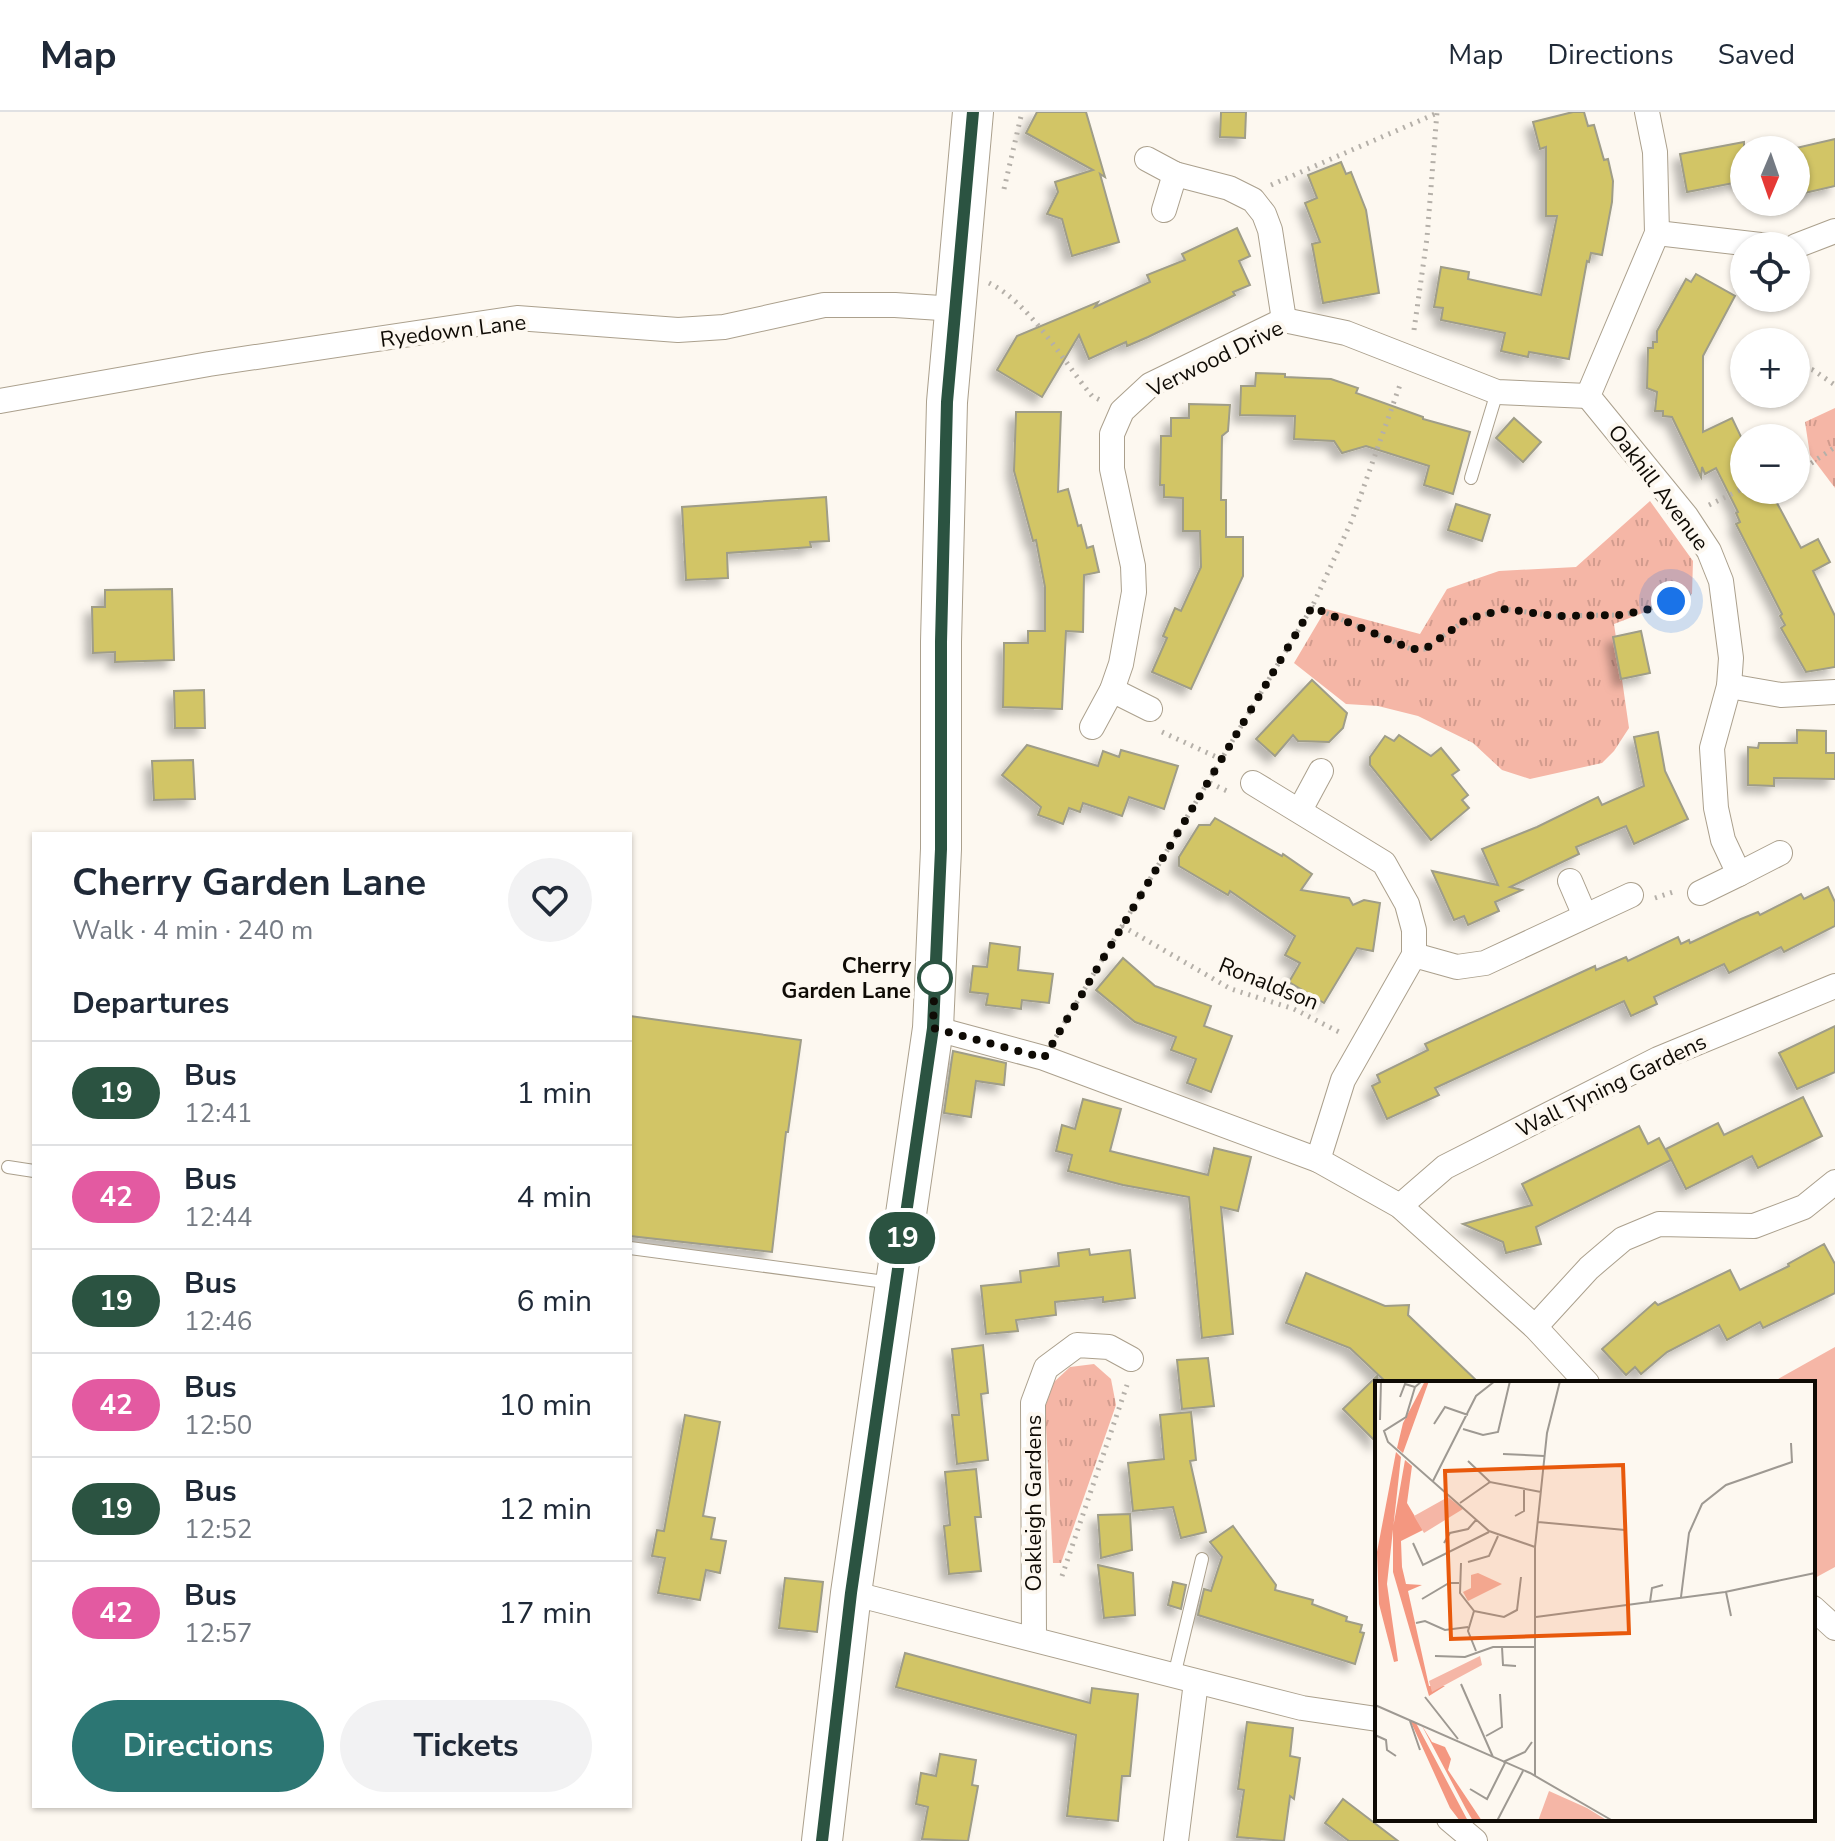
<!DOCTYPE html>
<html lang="en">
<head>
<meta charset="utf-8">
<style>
  body { margin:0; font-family:"Nunito Sans",sans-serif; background:#f2f2f3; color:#1f2937; height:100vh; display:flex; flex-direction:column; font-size:30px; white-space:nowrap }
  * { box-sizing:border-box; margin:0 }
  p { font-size:26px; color:#747a83 }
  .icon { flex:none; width:44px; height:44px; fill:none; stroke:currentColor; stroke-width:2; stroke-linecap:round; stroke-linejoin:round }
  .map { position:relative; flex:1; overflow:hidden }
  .drawer { position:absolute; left:32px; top:720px; width:600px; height:976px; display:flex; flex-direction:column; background:#fff; border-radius:0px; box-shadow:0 2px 6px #0004 }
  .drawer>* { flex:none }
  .badge { padding:0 16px; border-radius:26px; font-size:28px; line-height:52px }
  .needle { width:52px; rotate:182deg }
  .controls { position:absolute; left:1730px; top:24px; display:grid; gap:16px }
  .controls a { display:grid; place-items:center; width:80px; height:80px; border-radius:50%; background:#fff; box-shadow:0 2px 6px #0004; font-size:40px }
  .you { position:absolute; width:40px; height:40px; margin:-20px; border:6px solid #fff; border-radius:50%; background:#1a73e8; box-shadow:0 0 0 12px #1a73e833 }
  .map>.badge { position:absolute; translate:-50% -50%; box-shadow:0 0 0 4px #fff }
  h2 { padding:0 40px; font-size:30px; line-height:72px }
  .round { display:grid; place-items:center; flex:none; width:84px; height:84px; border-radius:42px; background:#f2f2f3 }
  .headline { display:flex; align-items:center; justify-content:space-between; height:136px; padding:0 40px }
  h1 { font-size:38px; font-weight:700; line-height:60px }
  .primary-button { display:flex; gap:16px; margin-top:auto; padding:16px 40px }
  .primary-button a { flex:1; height:92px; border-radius:48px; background:#2c7673; color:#fff; font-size:32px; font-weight:700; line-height:92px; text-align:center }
  .primary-button a+a { background:#f2f2f3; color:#1f2937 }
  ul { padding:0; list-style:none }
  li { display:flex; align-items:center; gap:24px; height:104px; padding:0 40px; border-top:2px solid #e0e1e3 }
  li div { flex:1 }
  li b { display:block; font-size:30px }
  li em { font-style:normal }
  li .badge { min-width:88px; font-weight:700; text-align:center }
  header { display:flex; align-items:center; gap:48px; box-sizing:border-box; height:112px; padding:0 40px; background:#fff; border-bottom:2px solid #e0e1e3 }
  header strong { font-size:38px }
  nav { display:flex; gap:44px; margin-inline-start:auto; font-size:28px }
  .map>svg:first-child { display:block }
</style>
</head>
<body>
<header>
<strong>Map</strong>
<nav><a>Map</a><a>Directions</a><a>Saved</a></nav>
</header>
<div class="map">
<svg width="1835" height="1729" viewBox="0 0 1835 1729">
  <defs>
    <pattern id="grass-tufts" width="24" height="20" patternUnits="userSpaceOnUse" patternTransform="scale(2)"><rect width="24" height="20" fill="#f5b6a6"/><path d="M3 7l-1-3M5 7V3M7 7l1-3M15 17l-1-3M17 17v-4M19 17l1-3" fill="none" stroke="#d19b8d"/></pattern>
    <filter id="shadow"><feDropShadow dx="-7" dy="7" stdDeviation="4" flood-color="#0004"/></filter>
  </defs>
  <rect width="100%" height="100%" fill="#fdf8f0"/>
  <g fill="url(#grass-tufts)">
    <polygon points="1835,296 1835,376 1810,343 1805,310"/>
    <polygon points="1650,389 1693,449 1692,482 1614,512 1629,616 1614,639 1602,651 1530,667 1502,658 1473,631 1418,604 1378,594 1346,592 1294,551 1326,497 1420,522 1447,477 1499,459 1576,455"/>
    <polygon points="1094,1252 1111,1267 1116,1293 1061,1451 1053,1451 1045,1295 1054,1270 1070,1255"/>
  </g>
  <polygon fill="#f5b6a6" points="1835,1235 1835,1455 1813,1467 1813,1271 1771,1271"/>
  <g fill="#d2c566" stroke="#9f9d88" stroke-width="2" filter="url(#shadow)">
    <polygon points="1037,0 1086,0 1105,65 1100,62 1119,130 1072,144 1062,107 1047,102 1058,80 1055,70 1093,58 1026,21"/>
    <polygon points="1221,0 1246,0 1245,26 1220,25"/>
    <polygon points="1573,0 1584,0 1588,14 1594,13 1604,48 1608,47 1613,69 1612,90 1602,143 1591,141 1589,150 1587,149 1569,247 1529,240 1528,245 1501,239 1505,221 1441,208 1443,196 1434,195 1441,155 1469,160 1468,167 1541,183 1557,104 1546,104 1546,35 1540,37 1533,10"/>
    <polygon points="1835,27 1835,74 1796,83 1796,36"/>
    <polygon points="1744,30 1744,69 1687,80 1680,42"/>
    <polygon points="1341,50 1346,62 1351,60 1366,98 1379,181 1323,191 1312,132 1320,130 1305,91 1317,86 1308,63"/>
    <polygon points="1237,116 1250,144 1239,149 1250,173 1233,180 1235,183 1148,225 1127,234 1126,230 1089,247 1079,223 1042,285 997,258 1017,224 1098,190 1095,195 1150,170 1147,163 1185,148 1182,142"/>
    <polygon points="1696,162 1735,184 1703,244 1703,320 1732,306 1744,331 1744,378 1770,378 1801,436 1818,427 1830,450 1813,459 1835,504 1835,555 1806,560 1781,516 1785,513 1780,504 1782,502 1736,412 1740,410 1736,401 1738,400 1716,356 1705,362 1702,355 1701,365 1672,305 1663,304 1663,299 1655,299 1657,280 1647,276 1648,236 1653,236 1653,230 1657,230 1657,219 1686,167 1691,170"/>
    <polygon points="1256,261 1285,262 1285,265 1331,267 1358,276 1356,281 1423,305 1423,307 1470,320 1453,382 1424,373 1429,354 1366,334 1342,341 1334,329 1294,327 1295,304 1240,303 1241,274 1255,274"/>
    <polygon points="1189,292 1230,293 1228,319 1222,324 1221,388 1226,388 1226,425 1243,425 1243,464 1191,577 1152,560 1167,526 1163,524 1175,496 1181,499 1201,455 1200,419 1183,419 1183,386 1164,385 1164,373 1160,373 1161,324 1171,324 1171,306 1189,306"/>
    <polygon points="1016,300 1061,300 1058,380 1068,377 1078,414 1081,413 1087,436 1093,434 1099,460 1084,463 1083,520 1066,519 1062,597 1003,595 1004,531 1028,531 1028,519 1045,519 1045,475 1036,428 1033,429 1014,359"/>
    <polygon points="1514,306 1541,330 1523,350 1496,326"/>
    <polygon points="826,385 829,429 810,430 811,435 727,441 728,466 686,468 682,395"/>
    <polygon points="1456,392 1490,403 1482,429 1448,418"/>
    <polygon points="172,477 174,548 115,550 115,540 93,541 92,495 105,495 105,478"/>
    <polygon points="1641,519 1650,561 1621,567 1613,525"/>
    <polygon points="1312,568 1347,601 1343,616 1329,630 1298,629 1293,623 1275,644 1256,627"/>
    <polygon points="204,578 205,616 175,616 174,579"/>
    <polygon points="1797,618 1826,619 1826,641 1835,641 1835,667 1774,666 1774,674 1748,673 1748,635 1758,636 1759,631 1797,631"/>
    <polygon points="1658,620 1665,659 1688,707 1634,732 1626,714 1576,735 1579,742 1510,775 1522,778 1495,790 1499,799 1468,813 1464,804 1454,808 1432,759 1498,773 1482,737 1537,715 1598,685 1602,693 1644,674 1634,625"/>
    <polygon points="1399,623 1431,644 1441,636 1459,658 1452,663 1468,683 1462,688 1469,696 1431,728 1370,653 1370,645 1385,624 1394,629"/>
    <polygon points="1027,633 1098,654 1103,639 1119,645 1121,638 1178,654 1164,697 1129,685 1122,704 1083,691 1080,700 1069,696 1063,712 1038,703 1041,695 1002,663"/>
    <polygon points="193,648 195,687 154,688 152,649"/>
    <polygon points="1215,706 1282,744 1283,742 1312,762 1301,778 1349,786 1353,793 1364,788 1380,791 1373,839 1357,836 1324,891 1289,870 1300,851 1285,843 1295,824 1230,779 1228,783 1179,754 1179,745 1199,713 1210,713"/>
    <polygon points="1828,775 1835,790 1835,814 1784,840 1781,835 1729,861 1724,852 1654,885 1657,892 1631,904 1624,889 1435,976 1439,983 1387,1007 1372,974 1380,970 1377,963 1428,938 1425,932 1595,854 1596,858 1626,845 1628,849 1678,825 1681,832 1689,828 1690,831 1741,807 1758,800 1760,803 1801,782 1804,787"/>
    <polygon points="990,831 1020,835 1018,858 1053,862 1049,891 1022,888 1021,897 986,893 988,882 970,880 973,854 987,855"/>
    <polygon points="1123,846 1155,874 1211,894 1204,914 1232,924 1211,980 1187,971 1196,947 1171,938 1176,925 1135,910 1096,878"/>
    <polygon points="630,904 801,928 788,1020 786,1020 772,1140 630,1124"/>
    <polygon points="1835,914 1835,960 1797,977 1779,941"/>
    <polygon points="953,939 1006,951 1004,973 976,969 971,1005 944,1001"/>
    <polygon points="1803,985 1822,1024 1758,1056 1752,1044 1686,1077 1666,1037 1718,1011 1724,1023"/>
    <polygon points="1083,987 1121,997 1110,1039 1208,1063 1214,1036 1251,1045 1238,1099 1221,1095 1233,1222 1202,1226 1189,1085 1123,1073 1068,1059 1072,1043 1056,1039 1062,1013 1075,1017"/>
    <polygon points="1639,1014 1648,1032 1659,1026 1671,1048 1536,1115 1541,1132 1506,1141 1503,1130 1463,1112 1532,1093 1522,1072"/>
    <polygon points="1824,1132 1835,1152 1835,1181 1763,1216 1760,1210 1727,1228 1719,1213 1667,1240 1641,1262 1635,1255 1626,1263 1602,1237 1655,1190 1658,1193 1730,1158 1740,1178 1789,1154 1788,1152"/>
    <polygon points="1089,1137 1090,1143 1130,1138 1135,1186 1103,1190 1103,1185 1055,1190 1056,1203 1016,1208 1018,1219 986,1222 981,1174 1021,1170 1020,1159 1059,1154 1058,1141"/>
    <polygon points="1306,1161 1385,1194 1409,1193 1408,1203 1479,1271 1387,1271 1350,1236 1286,1211"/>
    <polygon points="983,1233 988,1281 981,1282 988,1348 957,1352 952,1303 959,1303 952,1237"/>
    <polygon points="1208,1246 1214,1294 1182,1297 1177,1248"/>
    <polygon points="1377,1264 1377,1331 1343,1297"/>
    <polygon points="1191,1300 1196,1348 1190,1349 1206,1420 1181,1426 1173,1395 1133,1399 1128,1351 1164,1347 1160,1303"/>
    <polygon points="685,1303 720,1310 703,1404 715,1406 711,1427 726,1429 720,1461 706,1458 700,1488 658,1481 665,1446 652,1444 657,1418 664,1419"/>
    <polygon points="976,1357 981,1405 975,1405 981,1459 949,1462 944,1414 950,1413 945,1360"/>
    <polygon points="1130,1402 1132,1438 1101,1446 1098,1403"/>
    <polygon points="1233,1414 1276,1473 1275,1478 1313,1488 1312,1492 1347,1505 1346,1509 1362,1513 1360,1520 1364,1521 1355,1552 1198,1503 1204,1477 1211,1479 1222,1445 1210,1430"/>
    <polygon points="1098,1453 1133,1461 1135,1503 1104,1506"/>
    <polygon points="785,1466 823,1470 817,1520 779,1516"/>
    <polygon points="1173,1470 1186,1473 1181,1497 1168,1493"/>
    <polygon points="905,1541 1090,1591 1092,1576 1138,1582 1130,1664 1122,1664 1118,1709 1067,1704 1076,1623 896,1575"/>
    <polygon points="1247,1610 1293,1616 1290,1644 1300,1646 1294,1687 1290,1684 1284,1729 1237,1725 1244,1678 1238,1677"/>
    <polygon points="940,1642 976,1648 972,1673 978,1674 968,1729 922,1727 928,1695 916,1692 921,1661 936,1664"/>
    <polygon points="1343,1687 1398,1729 1349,1729 1325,1711"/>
  </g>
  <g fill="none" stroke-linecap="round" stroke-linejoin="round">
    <defs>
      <g id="service">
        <polyline points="1471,366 1497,280"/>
        <polyline points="8,1055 34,1059"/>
        <polyline points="630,1136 893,1171"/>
        <polyline points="1174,1564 1202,1447"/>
      </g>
      <g id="minor">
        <polyline points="1647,0 1655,40 1657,121 1588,284 1686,404 1709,439 1721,469 1731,546 1729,574 1712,636 1716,696 1723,728 1739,762 1700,781"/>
        <polyline points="1147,47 1175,62 1229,76 1253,88 1264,102 1270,118 1284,208"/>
        <polyline points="1164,98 1175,62"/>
        <polyline points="1657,121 1769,134"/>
        <polyline points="1796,134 1835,119"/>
        <polyline points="0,289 209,252 517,206 678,218 724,215 824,193 895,193 956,197"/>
        <polyline points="1729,574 1781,583 1835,580"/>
        <polyline points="1112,578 1150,597"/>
        <polyline points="1092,615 1112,578 1121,552 1134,480 1133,454 1112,357 1112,322 1122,299 1150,273 1284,208 1346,221 1497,280 1588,284"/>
        <polyline points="1253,671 1384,751 1407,792 1414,818 1414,843"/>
        <polyline points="1300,698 1321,659"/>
        <polyline points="1739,762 1780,741"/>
        <polyline points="1570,769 1585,804"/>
        <polyline points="933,916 1044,946 1318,1048 1400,1094 1535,1215 1587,1271"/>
        <polyline points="1318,1048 1343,968 1414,843 1457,855 1485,851 1631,783"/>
        <polyline points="1400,1094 1445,1055 1658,947 1835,874"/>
        <polyline points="1535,1215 1589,1156 1623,1127 1659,1112 1754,1114 1804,1095 1835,1070"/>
        <polyline points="851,1481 1302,1596 1377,1607"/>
        <polyline points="1813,1496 1835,1516"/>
        <polyline points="1034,1527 1033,1291 1046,1256 1077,1233 1109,1235 1131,1247"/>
        <polyline points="1449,1707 1475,1729"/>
        <polyline points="1176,1729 1196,1570"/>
      </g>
      <polyline id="primary" points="822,1729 851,1481 933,916 941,737 941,530 947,290 973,0"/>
    </defs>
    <use href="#service" stroke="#aba08d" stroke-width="14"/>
    <use href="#minor" stroke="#aba08d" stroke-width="26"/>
    <use href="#primary" stroke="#aba08d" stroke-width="42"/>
    <g stroke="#b5b0a9" stroke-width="5" stroke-dasharray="2 6" stroke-linecap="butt">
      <polyline points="1271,73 1435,2"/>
      <polyline points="1004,77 1022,0"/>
      <path d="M989,171C1030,191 1063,249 1092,284L1100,288"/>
      <polyline points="1414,218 1427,126 1437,0"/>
      <polyline points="1796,254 1813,258 1835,273"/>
      <polyline points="1796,356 1810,352 1835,335"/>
      <polyline points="1709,393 1744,376"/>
      <polyline points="1312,495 1411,537 1425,537 1467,507 1506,497 1554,504 1621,503 1646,498 1695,479"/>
      <polyline points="1162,620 1223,648"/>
      <polyline points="1210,671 1227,679"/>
      <polyline points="1655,786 1676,779"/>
      <polyline points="1122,814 1231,877 1294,897 1341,921"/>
      <polyline points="1056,925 1312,495 1352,408 1401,270"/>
      <polyline points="1062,1464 1127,1273"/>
    </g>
    <use href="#service" stroke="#fff" stroke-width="12"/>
    <use href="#minor" stroke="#fff" stroke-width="24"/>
    <use href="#primary" stroke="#fff" stroke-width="40"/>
  </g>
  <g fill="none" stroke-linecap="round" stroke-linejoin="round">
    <defs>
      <polyline id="line" points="822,1729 851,1481 933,916 941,737 941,530 947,290 973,0"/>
    </defs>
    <use href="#line" stroke="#fff" stroke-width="18"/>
    <use href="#line" stroke="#2b5341" stroke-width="12"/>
    <polyline stroke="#0f0b05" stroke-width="8" stroke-dasharray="0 14.4" points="935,866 935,856 933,916 1044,946 1312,495 1411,537 1425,537 1467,507 1506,497 1554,504 1621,503 1646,498 1671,489"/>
  </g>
  <circle fill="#fff" stroke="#2b5341" stroke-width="4" cx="935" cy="866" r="16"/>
  <g text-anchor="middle" stroke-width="8" stroke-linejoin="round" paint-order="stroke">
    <g font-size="22" fill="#0f0b05" stroke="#fdf8f0">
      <text transform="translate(453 218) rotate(-7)" y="8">Ryedown Lane</text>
      <text transform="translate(1215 246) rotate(-26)" y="8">Verwood Drive</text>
      <text transform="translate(1659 375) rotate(53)" y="8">Oakhill Avenue</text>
      <text transform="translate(1269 871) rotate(22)" y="8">Ronaldson</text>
      <text transform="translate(1611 973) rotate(-26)" y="8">Wall Tyning Gardens</text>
      <text transform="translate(1033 1391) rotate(-90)" y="8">Oakleigh Gardens</text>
    </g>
    <g font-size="22" font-weight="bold" fill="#0f0b05" stroke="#fdf8f0" text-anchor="end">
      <text x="911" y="861">Cherry<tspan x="911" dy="25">Garden Lane</tspan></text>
    </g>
  </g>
  <g transform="translate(1375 1269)">
    <rect width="440" height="440" fill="#fdf8f0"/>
    <path d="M103,192L127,203L93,220L88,211L96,207V194Z" fill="#f5b6a6"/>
    <path d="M50,0H54L28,72L22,67L28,42ZM21,71L26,76L12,203L23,280L19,281L4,223L2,171ZM30,79L37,85L32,122L48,149L26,160L27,186L31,203L47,204L33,210L54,305H70L54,315L18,191V147ZM35,339L41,342L93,440H85L75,427ZM46,343L57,361L70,366L76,378L73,389L107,440H98L91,428Z" fill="#f49780"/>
    <path d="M73,116L88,128L49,152L39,135ZM105,275L107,284L57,311L54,300ZM174,410L212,427L233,440H163Z" fill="#f5b6a6"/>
    <path fill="none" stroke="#9e9992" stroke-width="2" d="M47,0L40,6L31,36L9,50L13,61L114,150L160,166M25,16L30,3L40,6M5,39L6,0M59,43L70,26L93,34M88,48L108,54L123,51L135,0M128,73L169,75M93,80L115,101M58,100L101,15L120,0M0,112L1,143M85,122L115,101L166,111M140,135L149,130V107M163,141L250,149M38,162L48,184L114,151M69,162L75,152L93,148L101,139M93,181L114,175L123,155M86,182L85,212L99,230L93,250L101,270M351,211L356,235M306,216L314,152L327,123L351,104L417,81L416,62M47,218L74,202H84M275,221L277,207L288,204M99,230L129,236L142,229L146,196M161,236L350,211L440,192M41,242L50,240L70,249L93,246M127,266L128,284L141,285M60,275L90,276L118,266H159M86,303L118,376M50,316L83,358M0,324L155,392L238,440M35,340L45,369M0,354L11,359L12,369L21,375M111,355L127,346L125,313M128,381L150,371L157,361M160,395V166L172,52L185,0M95,408L112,418L130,382M122,440L148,390"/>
    <path fill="#e8590c" fill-opacity="0.15" stroke="#e8590c" stroke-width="4" d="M248,84L254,252L76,258L70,90Z"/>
    <rect width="440" height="440" fill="none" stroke="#0f0b05" stroke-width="4"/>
  </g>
</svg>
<div class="controls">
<a><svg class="needle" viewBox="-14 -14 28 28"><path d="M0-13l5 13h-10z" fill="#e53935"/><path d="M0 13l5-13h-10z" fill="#747a83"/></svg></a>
<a><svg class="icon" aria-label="locate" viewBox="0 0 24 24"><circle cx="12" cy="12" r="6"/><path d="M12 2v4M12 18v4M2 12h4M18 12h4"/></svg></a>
<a>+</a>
<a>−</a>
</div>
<div class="you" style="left:1671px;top:489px"></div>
<b class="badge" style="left:902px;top:1126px;background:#2b5341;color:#fff">19</b>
<section class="drawer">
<div class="headline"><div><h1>Cherry Garden Lane</h1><p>Walk · 4 min · 240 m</p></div><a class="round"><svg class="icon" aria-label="heart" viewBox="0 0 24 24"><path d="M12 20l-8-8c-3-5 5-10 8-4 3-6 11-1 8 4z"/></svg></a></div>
<h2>Departures</h2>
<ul>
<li><span class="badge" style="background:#2b5341;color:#fff">19</span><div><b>Bus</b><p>12:41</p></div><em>1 min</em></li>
<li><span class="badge" style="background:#e35aa1;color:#fff">42</span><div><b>Bus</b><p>12:44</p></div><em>4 min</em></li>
<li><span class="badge" style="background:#2b5341;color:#fff">19</span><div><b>Bus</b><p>12:46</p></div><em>6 min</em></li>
<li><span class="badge" style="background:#e35aa1;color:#fff">42</span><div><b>Bus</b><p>12:50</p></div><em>10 min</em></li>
<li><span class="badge" style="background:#2b5341;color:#fff">19</span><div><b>Bus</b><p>12:52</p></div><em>12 min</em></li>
<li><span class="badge" style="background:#e35aa1;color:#fff">42</span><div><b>Bus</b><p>12:57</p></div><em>17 min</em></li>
</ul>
<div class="primary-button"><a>Directions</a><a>Tickets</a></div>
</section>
</div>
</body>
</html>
